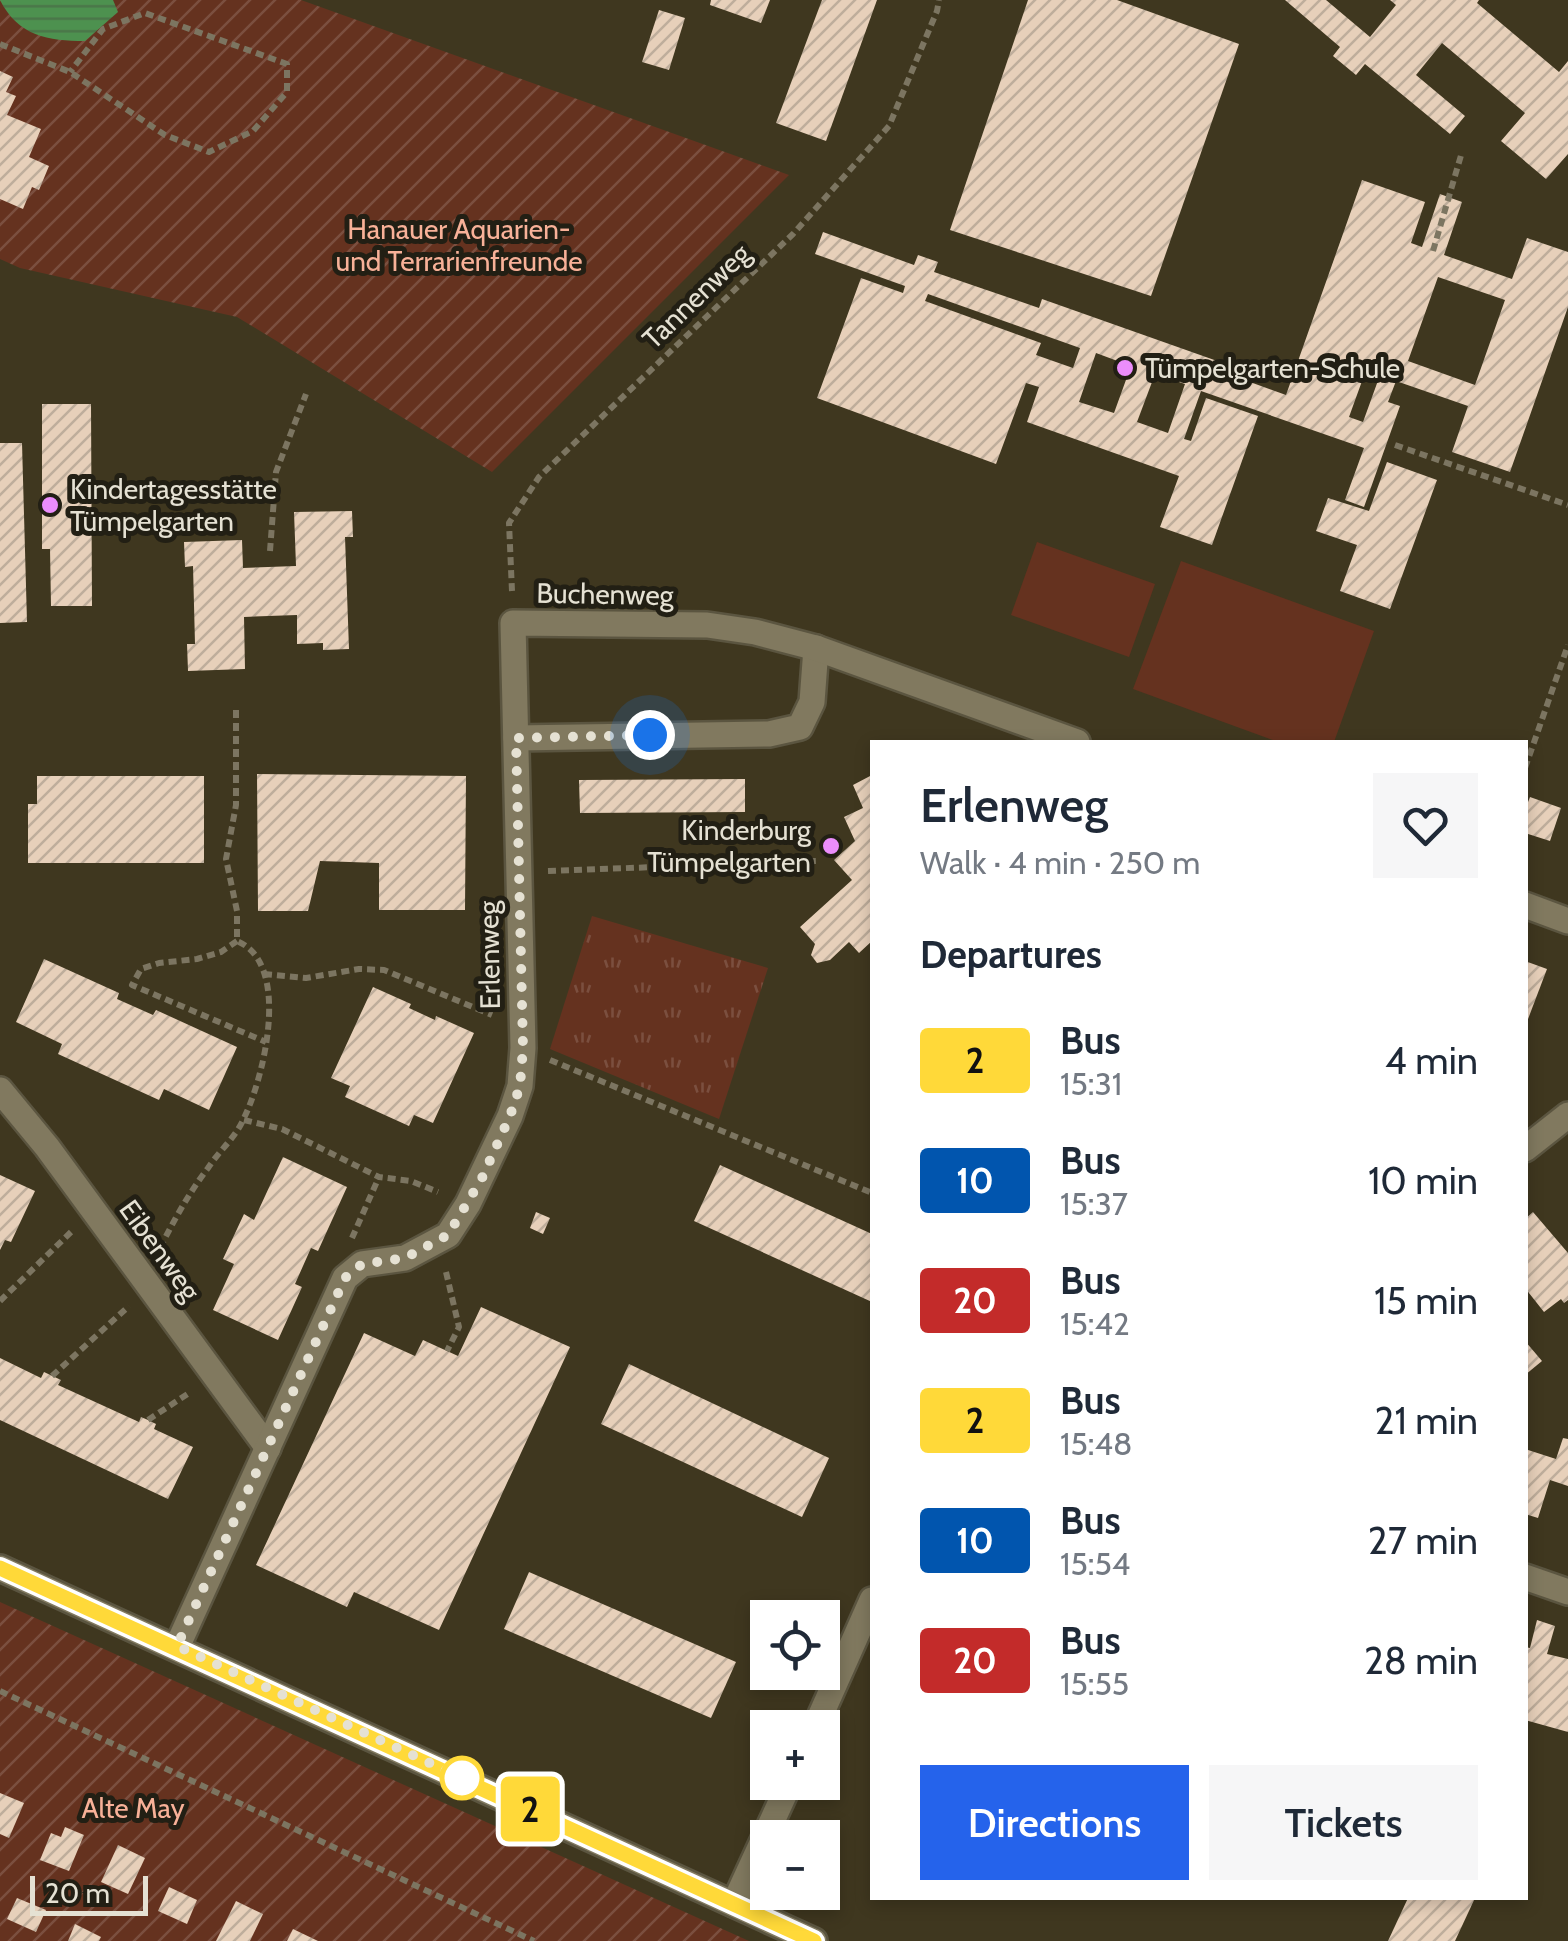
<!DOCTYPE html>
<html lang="en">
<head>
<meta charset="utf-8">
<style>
  body { margin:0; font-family:Cabin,sans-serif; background:#f6f6f7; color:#1f2937; height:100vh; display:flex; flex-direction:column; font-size:38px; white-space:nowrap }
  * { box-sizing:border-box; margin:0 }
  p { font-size:32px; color:#747a83 }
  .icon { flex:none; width:55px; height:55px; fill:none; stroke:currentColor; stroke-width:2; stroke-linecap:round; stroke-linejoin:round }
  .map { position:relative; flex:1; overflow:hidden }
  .panel { position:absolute; left:870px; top:740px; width:658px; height:1160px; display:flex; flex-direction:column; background:#fff; border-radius:0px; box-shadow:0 5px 15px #0003 }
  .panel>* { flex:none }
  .badge { padding:0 20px; border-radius:8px; font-size:35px; line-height:65px }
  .buttons { position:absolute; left:750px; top:1600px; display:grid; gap:20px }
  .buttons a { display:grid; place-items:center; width:90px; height:90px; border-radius:0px; background:#fff; box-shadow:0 5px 15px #0003; font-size:50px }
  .scale { position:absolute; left:30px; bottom:25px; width:118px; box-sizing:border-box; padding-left:10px; border:5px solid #e5e1d3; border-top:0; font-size:28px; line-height:35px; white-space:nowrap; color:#e5e1d3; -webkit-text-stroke:8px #221f14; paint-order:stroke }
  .you { position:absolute; width:50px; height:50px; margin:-25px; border:8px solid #fff; border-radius:50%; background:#1a73e8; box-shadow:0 0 0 15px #1a73e833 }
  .map>.badge { position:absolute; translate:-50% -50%; box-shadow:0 0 0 5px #fff }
  h2 { padding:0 50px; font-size:38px; line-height:90px }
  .round { display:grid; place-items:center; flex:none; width:105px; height:105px; border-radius:0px; background:#f6f6f7 }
  .headline { display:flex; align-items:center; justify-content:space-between; height:170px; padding:0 50px }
  h1 { font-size:48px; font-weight:600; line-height:75px }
  .primary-button { display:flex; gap:20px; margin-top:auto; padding:20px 50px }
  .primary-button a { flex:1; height:115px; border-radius:0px; background:#2563eb; color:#fff; font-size:40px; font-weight:600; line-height:115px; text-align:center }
  .primary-button a+a { background:#f6f6f7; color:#1f2937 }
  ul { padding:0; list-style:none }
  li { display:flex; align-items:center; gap:30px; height:120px; padding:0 50px }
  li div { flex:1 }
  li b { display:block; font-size:38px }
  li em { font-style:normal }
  li .badge { min-width:110px; font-weight:700; text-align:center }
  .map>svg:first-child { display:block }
</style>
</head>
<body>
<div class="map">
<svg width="1568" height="1941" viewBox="0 0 1568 1941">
  <defs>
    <pattern id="park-tufts" width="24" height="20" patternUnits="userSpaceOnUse" patternTransform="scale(2.5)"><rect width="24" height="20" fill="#65321f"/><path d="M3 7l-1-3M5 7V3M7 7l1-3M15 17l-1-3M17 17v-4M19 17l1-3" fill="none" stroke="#7b4f3f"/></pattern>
    <pattern id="garden-furrows" width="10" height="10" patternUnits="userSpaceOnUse" patternTransform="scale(2.5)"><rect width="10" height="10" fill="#65321f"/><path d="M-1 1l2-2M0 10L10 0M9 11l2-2" fill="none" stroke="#7b4f3f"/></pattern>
    <pattern id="water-rules" width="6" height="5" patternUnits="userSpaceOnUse" patternTransform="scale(2.5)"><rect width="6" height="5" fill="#4d914f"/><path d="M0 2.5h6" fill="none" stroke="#4a7649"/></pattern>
    <pattern id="building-hatch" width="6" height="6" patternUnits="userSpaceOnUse" patternTransform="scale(2.5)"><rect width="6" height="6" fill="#e7d0ba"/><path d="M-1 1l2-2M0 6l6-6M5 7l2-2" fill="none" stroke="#bead9b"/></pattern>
  </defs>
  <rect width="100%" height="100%" fill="#3f371f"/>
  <polygon fill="url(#park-tufts)" points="592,916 768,968 719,1119 550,1049"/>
  <g fill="url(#garden-furrows)">
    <polygon points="0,0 301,0 789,175 492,472 237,317 20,268 0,259"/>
    <polygon points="0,1602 749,1941 0,1941"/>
  </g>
  <g fill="#65321f">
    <polygon points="1037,542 1155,584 1129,657 1011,615"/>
    <polygon points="1181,561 1374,631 1334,742 1278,742 1133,689"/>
  </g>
  <path fill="url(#water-rules)" d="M0,0H113L118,12L85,41C48,41 18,36 0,0Z"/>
  <g fill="url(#building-hatch)" fill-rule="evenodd">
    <polygon points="711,0 770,0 761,23 710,5"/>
    <polygon points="822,0 877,0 826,141 776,123"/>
    <polygon points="1028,0 1117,0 1239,44 1151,296 950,230"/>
    <polygon points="1285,0 1326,0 1370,37 1396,5 1390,0 1479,0 1477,3 1559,72 1568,61 1568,154 1546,179 1501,141 1525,113 1442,43 1416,75 1465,116 1450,134 1365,64 1356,75 1333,56 1340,47"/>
    <polygon points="659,10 685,18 669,70 642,62"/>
    <polygon points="0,71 13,77 6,92 16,96 7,115 41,129 29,157 49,166 39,190 32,187 23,209 0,199"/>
    <path d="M1362,180L1425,202L1411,243L1422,247L1440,194L1462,202L1444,255L1512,279L1527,238L1568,252V307L1510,472L1452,452L1468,406L1396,381L1388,402L1400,406L1364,507L1345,500L1364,448L1201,391L1184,439L1191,441L1206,398L1258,416L1212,545L1160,527L1179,476L1027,422L1039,387L1026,383L996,464L817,398L861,278L903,293L905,286L815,254L823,232L914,265L918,255L938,262L934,272L1039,308L1042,299L1220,362L1217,370L1286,395ZM1438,277L1505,300L1475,385L1408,361ZM928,294L1080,348L1073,368L1036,355L1041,343L925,301ZM1096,353L1131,366L1114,413L1079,402ZM1366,370L1380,375L1363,422L1349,417ZM1155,374L1185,384L1168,433L1137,422Z"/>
    <polygon points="42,404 91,404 92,606 51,606 50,549 42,549"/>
    <polygon points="0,443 22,443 27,622 0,623"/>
    <polygon points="1387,462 1437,480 1390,609 1340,591 1357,545 1316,531 1328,498 1369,511"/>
    <polygon points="352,511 353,537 345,537 349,649 323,650 323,643 297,644 297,615 244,617 245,669 188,671 187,644 195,644 193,566 185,567 184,542 242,540 243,568 296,566 294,512"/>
    <polygon points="257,774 466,776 465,910 379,910 379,863 320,861 308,911 258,911"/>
    <polygon points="872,775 872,941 859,953 849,942 830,960 817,963 811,955 815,944 800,927 852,880 834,860 855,841 844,817 863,808 853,785"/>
    <polygon points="37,776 204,776 204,863 28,863 28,804 37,804"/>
    <polygon points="745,779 745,812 580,813 579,780"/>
    <polygon points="1530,797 1561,808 1550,841 1525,833 1525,810"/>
    <polygon points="44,959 119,993 117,999 153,1015 156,1010 237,1047 209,1110 164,1089 159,1100 58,1054 62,1044 16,1022"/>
    <polygon points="1525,961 1547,969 1525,1027"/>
    <polygon points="373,987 411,1004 409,1008 435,1020 436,1016 474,1033 433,1123 414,1115 409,1126 345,1097 350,1086 331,1078"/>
    <polygon points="283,1157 347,1187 318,1251 311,1248 295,1284 302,1287 278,1340 213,1310 234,1264 223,1259 244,1214 254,1220"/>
    <polygon points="720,1165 872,1234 872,1302 694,1221"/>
    <polygon points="0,1175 35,1191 11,1242 5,1240 0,1250"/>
    <polygon points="536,1212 550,1218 543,1234 530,1228"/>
    <polygon points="1533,1212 1568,1253 1568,1300 1564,1303 1561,1299 1544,1312 1525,1288 1525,1219"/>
    <polygon points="481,1307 570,1347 439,1630 354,1592 347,1607 256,1565 364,1333 415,1356 423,1340 458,1356"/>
    <polygon points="1525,1341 1542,1361 1525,1375"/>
    <polygon points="0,1358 41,1378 44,1372 61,1380 58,1385 139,1422 141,1417 148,1420 156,1424 154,1429 193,1447 168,1499 0,1420"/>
    <polygon points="629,1364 829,1458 802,1517 601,1424"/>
    <polygon points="1563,1438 1568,1439 1568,1486 1550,1480 1538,1518 1525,1514 1525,1449 1556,1459"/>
    <polygon points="529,1572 736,1662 711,1718 504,1629"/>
    <polygon points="1537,1620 1555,1626 1547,1654 1568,1659 1568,1732 1525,1720 1525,1647 1530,1648"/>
    <polygon points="0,1793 24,1803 9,1838 0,1834"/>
    <polygon points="65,1827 84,1835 69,1871 40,1860 51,1833 61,1837"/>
    <polygon points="118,1845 145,1858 128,1894 101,1882"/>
    <polygon points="169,1887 197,1900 187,1924 158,1911"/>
    <polygon points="17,1898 46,1910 36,1932 7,1919"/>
    <polygon points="1408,1898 1475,1898 1455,1941 1388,1941"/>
    <polygon points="236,1901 263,1914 250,1941 216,1941"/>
    <polygon points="75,1924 101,1937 99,1941 68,1941"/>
    <polygon points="293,1929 318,1941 287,1941"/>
  </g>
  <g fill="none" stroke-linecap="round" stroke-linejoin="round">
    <defs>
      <g id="minor">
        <polyline points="516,738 769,734 800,727 812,702 816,648"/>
        <polyline points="1525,905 1568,921"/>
        <polyline points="0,1090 47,1147 268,1448"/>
        <polyline points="1525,1149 1568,1115"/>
        <polyline points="0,1568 814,1941"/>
        <polyline points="1525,1577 1568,1592"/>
        <polyline points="177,1647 345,1278 362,1264 405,1258 448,1235 468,1204 510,1116 520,1086 523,1048 513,623 707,625 755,632 816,648 1077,742"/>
        <polyline points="815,1728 872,1600"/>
        <polyline points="734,1904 790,1782"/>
      </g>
    </defs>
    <use href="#minor" stroke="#5b5540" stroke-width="30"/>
    <g stroke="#7c7561" stroke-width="6" stroke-dasharray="8 5" stroke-linecap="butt">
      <polyline points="0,44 70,72 165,135 209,152 253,131 287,92 287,64 145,13 103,29 70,72"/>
      <polyline points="1433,251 1462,152"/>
      <polyline points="1395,445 1568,505"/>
      <polyline points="270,551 276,472 306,394"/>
      <polyline points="512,591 509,523 539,477 793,234 889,126 937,11 939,0"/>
      <polyline points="236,710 236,805 226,859 237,911 237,941"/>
      <polyline points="1525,768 1568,645"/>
      <polyline points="548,871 819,861"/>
      <polyline points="237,941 221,952 197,959 159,963 141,969 132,985 266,1042"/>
      <polyline points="264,974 306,978 359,969 384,970 492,1015"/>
      <polyline points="550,1060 872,1193"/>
      <polyline points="244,1120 282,1129 379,1177 411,1181 438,1192"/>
      <polyline points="352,1238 379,1177"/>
      <path d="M160,1248C174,1220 189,1193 208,1168C219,1151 236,1137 244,1118C264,1077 292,964 237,941"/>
      <polyline points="446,1272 459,1327 447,1351"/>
      <polyline points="0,1301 71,1232"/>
      <polyline points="52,1376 129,1306"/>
      <polyline points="148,1420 189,1393"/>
      <polyline points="0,1691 534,1941"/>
    </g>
    <use href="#minor" stroke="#81795f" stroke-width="25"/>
  </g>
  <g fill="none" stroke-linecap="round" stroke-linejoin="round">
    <defs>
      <polyline id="line" points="0,1568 814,1941"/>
    </defs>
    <use href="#line" stroke="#fff" stroke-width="22"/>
    <use href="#line" stroke="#ffd939" stroke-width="15"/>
    <polyline stroke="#e5e1d3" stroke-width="10" stroke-dasharray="0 18" points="462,1778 177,1646 345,1278 362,1264 405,1258 448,1235 482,1178 510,1116 520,1086 523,1048 516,738 650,735"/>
  </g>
  <g fill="#eb8dfb" stroke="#221f14" stroke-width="4">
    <circle cx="1125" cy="368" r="10"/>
    <circle cx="50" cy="505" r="10"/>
    <circle cx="831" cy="846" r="10"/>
  </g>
  <circle fill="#fff" stroke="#ffd939" stroke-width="5" cx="462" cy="1778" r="20"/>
  <g text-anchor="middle" stroke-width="10" stroke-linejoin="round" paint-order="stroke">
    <g font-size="28" fill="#f8b198" stroke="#221f14">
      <text x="459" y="239">Hanauer Aquarien-<tspan x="459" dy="32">und Terrarienfreunde</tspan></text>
      <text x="133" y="1818">Alte May</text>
    </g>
    <g font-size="28" fill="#e5e1d3" stroke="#221f14">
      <text transform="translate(696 296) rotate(-44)" y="10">Tannenweg</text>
      <text transform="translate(605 594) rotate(1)" y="10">Buchenweg</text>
      <text transform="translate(489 955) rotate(-91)" y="10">Erlenweg</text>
      <text transform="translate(160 1250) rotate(54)" y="10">Eibenweg</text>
    </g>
    <g font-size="28" fill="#e5e1d3" stroke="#221f14" text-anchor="start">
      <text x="1145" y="378">Tümpelgarten-Schule</text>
      <text x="70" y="499">Kindertagesstätte<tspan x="70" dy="32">Tümpelgarten</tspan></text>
      <text x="811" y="840" text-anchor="end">Kinderburg<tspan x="811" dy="32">Tümpelgarten</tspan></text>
    </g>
  </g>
</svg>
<div class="buttons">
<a><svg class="icon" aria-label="locate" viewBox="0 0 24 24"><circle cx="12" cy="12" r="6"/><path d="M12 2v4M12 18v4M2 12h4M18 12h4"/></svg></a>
<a>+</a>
<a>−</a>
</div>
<div class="scale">20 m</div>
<div class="you" style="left:650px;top:735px"></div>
<b class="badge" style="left:530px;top:1809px;background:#ffd939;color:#111">2</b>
<section class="panel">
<div class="headline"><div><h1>Erlenweg</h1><p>Walk · 4 min · 250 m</p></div><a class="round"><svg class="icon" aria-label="heart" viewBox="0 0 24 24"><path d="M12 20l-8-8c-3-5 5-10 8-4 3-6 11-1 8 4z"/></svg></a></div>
<h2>Departures</h2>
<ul>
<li><span class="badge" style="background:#ffd939;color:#111">2</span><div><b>Bus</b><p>15:31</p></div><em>4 min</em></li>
<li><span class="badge" style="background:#0155ae;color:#fff">10</span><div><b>Bus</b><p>15:37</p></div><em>10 min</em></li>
<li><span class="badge" style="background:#c32b2a;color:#fff">20</span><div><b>Bus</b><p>15:42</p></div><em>15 min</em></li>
<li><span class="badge" style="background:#ffd939;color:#111">2</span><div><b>Bus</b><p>15:48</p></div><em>21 min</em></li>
<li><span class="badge" style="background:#0155ae;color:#fff">10</span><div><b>Bus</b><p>15:54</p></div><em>27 min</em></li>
<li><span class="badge" style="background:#c32b2a;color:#fff">20</span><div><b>Bus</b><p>15:55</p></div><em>28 min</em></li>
</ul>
<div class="primary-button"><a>Directions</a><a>Tickets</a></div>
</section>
</div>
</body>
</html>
